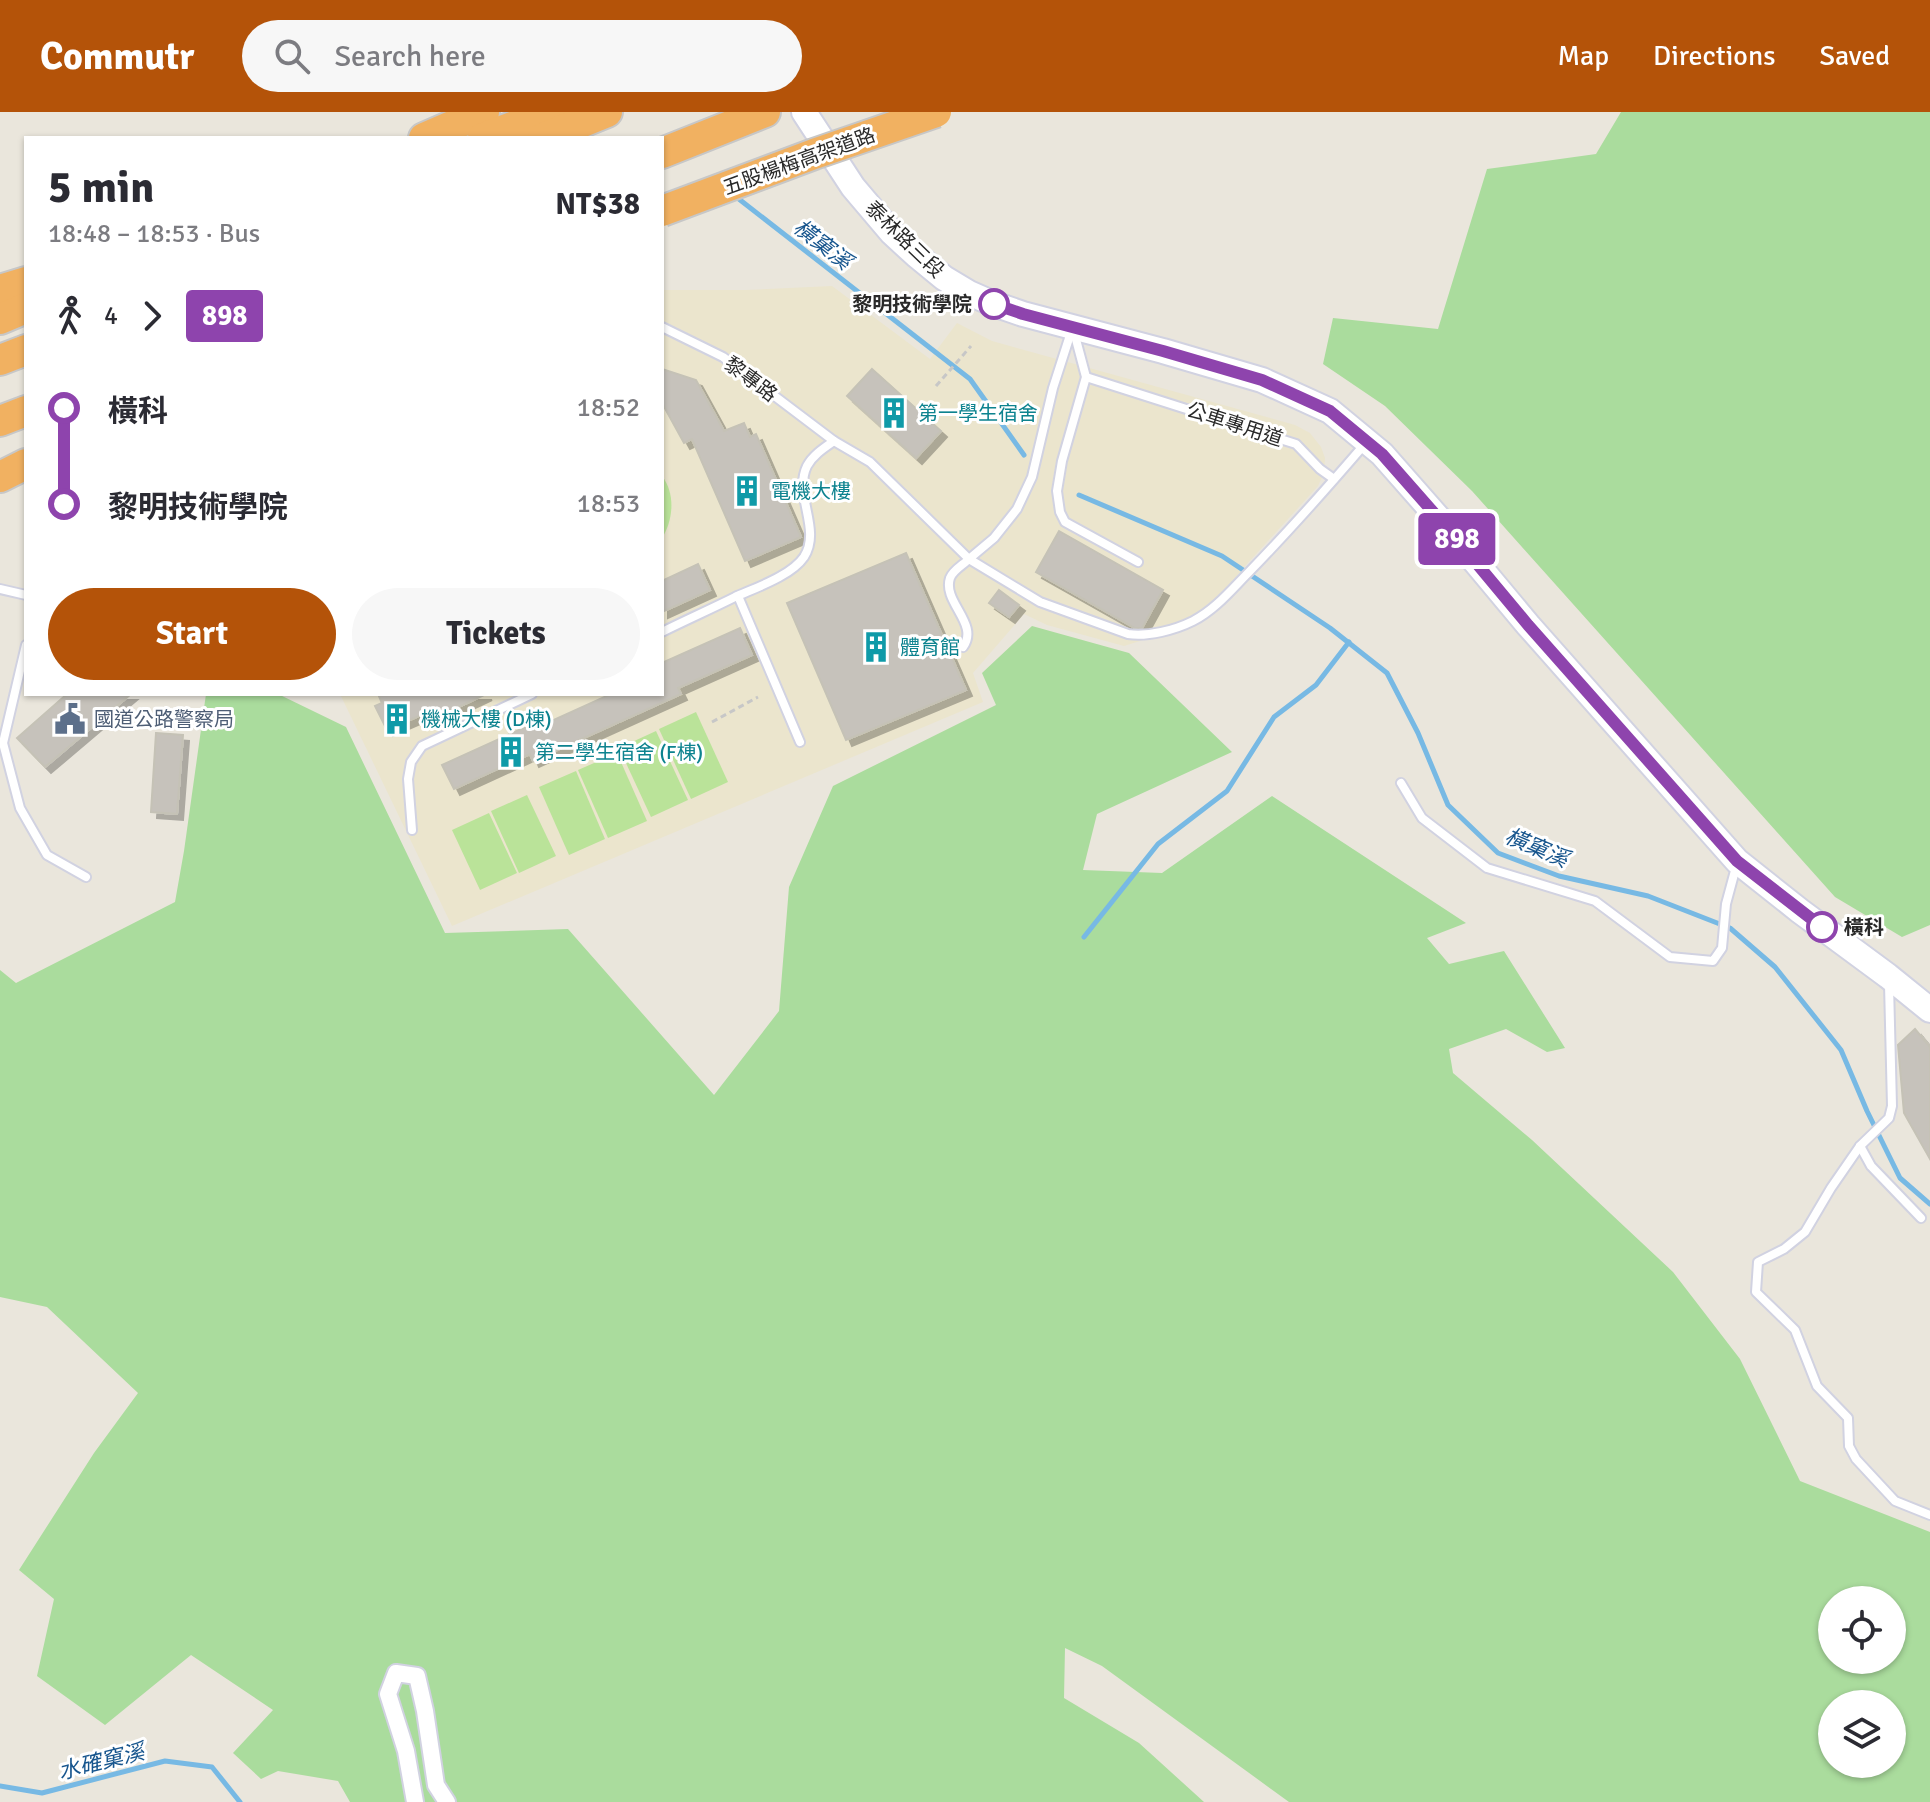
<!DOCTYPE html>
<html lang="en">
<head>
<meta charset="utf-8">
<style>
  body { margin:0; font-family:Signika,"Noto Sans TC",sans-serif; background:#f7f7f7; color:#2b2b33; height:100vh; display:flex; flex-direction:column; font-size:30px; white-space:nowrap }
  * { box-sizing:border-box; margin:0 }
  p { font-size:26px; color:#7c7c81 }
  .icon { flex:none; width:44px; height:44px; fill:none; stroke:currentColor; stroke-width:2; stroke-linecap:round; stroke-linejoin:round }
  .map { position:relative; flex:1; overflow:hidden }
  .details { position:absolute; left:24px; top:24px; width:640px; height:560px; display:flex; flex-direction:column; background:#fff; border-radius:0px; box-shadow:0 2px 6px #0004 }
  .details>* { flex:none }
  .badge { padding:0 16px; border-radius:6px; font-size:28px; line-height:52px }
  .controls { position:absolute; left:1818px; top:1474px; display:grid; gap:16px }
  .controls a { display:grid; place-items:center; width:88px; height:88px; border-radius:50%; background:#fff; box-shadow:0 2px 6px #0004; font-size:40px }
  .map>.badge { position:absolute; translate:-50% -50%; box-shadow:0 0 0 4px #fff }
  .legs { display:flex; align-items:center; gap:12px; height:88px; padding:0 24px; font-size:26px }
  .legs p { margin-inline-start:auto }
  .headline { display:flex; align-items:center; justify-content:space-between; height:136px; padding:0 24px }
  h1 { font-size:44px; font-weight:700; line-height:60px }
  .button { display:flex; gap:16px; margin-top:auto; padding:16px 24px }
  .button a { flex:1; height:92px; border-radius:48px; background:#b45309; color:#fff; font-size:32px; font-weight:700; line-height:92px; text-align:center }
  .button a+a { background:#f7f7f7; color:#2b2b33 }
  ul { padding:0 24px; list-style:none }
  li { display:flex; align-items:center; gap:28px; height:96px; font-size:30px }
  li i { display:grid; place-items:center; width:12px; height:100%; margin:0 10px; background:currentColor }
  li i::after { content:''; width:20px; height:20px; margin:-10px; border:6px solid; border-radius:50%; background:#fff }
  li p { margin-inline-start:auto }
  li:first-child i { background:linear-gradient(#0000 50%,currentColor 0) }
  li:last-child i { background:linear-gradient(currentColor 50%,#0000 0) }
  header { display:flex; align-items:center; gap:48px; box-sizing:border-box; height:112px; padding:0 40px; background:#b45309; color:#fff }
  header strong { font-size:38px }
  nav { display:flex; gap:44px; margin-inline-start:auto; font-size:28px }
  .search { width:560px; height:72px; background:#f7f7f7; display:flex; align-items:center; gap:20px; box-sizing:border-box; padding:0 28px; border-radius:44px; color:#7c7c81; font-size:30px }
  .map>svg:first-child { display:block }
</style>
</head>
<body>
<header>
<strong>Commutr</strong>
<div class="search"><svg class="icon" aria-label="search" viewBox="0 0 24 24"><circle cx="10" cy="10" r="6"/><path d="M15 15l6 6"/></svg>Search here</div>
<nav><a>Map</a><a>Directions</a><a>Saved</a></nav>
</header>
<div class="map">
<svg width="1930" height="1690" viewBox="0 0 1930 1690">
  <defs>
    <filter id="shadow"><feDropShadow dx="6" dy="6" stdDeviation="0" flood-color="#0004"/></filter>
  </defs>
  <rect width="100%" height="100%" fill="#eae6dc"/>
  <polygon fill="#ebe5cd" points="832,174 930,247 957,211 992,229 1295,313 1310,321 1321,335 1325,346 1324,361 1318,374 1246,453 1197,511 1124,534 1047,513 1024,502 973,561 983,590 452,814 340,582 662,582 662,178 745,178"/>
  <g fill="#aadc9d" fill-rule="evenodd">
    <polygon points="1621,0 1930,0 1930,813 1902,825 1835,785 1472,379 1385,294 1323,252 1333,206 1438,217 1487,57 1596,42"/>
    <path d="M1032,514L1129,541L1232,640L1097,702L1083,758L1162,761L1272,684L1466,811L1427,826L1449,852L1504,839L1565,936L1547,940L1506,917L1449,937L1453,961L1532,1028L1673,1160L1740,1247L1800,1369L1930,1420V1690H1289L1102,1554L1065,1536L1064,1586L1139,1631L1204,1690H350L338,1669L278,1659L261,1667L233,1641L273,1598L191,1543L105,1613L37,1564L54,1487L19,1458L94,1341L138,1281L47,1195L0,1185V858L16,871L175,790L184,739L206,582H278L346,615L445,821L568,817L714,983L779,899L789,775L833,674L996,593L982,561ZM1832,1488H1892V1548H1832ZM1832,1592H1892V1652H1832Z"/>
  </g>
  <g fill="#bae399">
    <path d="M662,364C676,382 673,409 662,426Z"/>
    <polygon points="696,600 728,670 691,687 659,617"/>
    <polygon points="656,619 688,688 651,705 619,636"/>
    <polygon points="617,641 647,709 608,726 578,658"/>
    <polygon points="576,659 605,727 569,743 539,675"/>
    <polygon points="527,683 556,744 519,761 491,699"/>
    <polygon points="489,701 517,761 480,778 452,718"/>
  </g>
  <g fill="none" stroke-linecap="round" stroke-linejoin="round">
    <g stroke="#77b9e4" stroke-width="5">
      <polyline points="735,84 970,267 1024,343"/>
      <polyline points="1079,383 1222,444 1330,516 1387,561 1418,621 1448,693 1498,741 1559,764 1648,784 1730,816 1775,855 1841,938 1867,999 1900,1066 1930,1092"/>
      <polyline points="1084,825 1158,732 1227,679 1274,605 1316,573 1349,530"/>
      <polyline points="0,1674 42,1681 165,1649 212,1655 240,1690"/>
    </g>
  </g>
  <g fill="#c6c2bb" stroke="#c5c2b6" stroke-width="2" filter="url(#shadow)">
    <polygon points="662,257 696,268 724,319 744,311 750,325 756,322 801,425 745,449 692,327 684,331 662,291"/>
    <polygon points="872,257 941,319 916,346 847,284"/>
    <polygon points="1059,419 1163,478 1142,516 1135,516 1036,460"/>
    <polygon points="906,441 966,578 846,628 787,491"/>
    <polygon points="698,452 710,478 662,500 662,469"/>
    <polygon points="999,478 1019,493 1009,505 989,491"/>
    <polygon points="740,516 752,543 678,576 681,582 557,638 533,649 530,642 454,677 442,653 543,607 545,612 611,582 662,582 662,551"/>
    <polygon points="67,582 131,582 45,655 17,626"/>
    <polygon points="378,582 486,582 440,604 437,596 387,618 375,594 382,591"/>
    <polygon points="156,621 183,623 177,702 151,700"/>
    <polygon points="1915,917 1930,935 1930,1047 1904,1001 1898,933"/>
  </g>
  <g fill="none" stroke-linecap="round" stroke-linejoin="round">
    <defs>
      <g id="service">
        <polyline points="662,215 723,245 834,329 870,350 969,447 994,426 1017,397 1032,365 1053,276 1072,217"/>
        <polyline points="1074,220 1086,265 1062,349 1057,379 1060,400 1065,410 1138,450"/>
        <polyline points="1086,265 1296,332 1320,357 1334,367"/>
        <polyline points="0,477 26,483"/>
        <polyline points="738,484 800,630"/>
        <path d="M662,520C686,508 711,497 735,485C755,476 791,464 804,445C822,417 793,383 807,354C813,343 824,336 834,329"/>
        <polyline points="26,533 3,631 20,696 47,743 86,765"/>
        <path d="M963,535C980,512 942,490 950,466C953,458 963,453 969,447L1040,490L1128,522C1148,525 1175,518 1193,509C1215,498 1232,477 1249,460C1289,419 1327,376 1364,333"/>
        <polyline points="1401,671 1422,706 1487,756 1595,789 1670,845 1713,849 1722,836 1726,792 1736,755"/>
        <polyline points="412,718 408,667 411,650 422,634 532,582"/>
        <polyline points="1889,872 1892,994 1889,1006 1860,1034 1831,1076 1805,1120 1784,1137 1758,1150 1756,1180 1795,1218 1817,1274 1848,1306 1849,1334 1856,1347 1895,1389 1930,1403"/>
        <polyline points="1860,1034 1871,1054 1921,1106"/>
      </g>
      <polyline id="minor" points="415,1690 406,1639 388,1582 396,1561 417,1564 425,1599 436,1673 447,1690"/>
      <polyline id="secondary" points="804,0 853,75 892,121 916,143 944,166 969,181 994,192 1023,202 1163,239 1262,268 1330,299 1382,342 1448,417 1528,513 1737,749 1800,799 1888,864 1930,898"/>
      <g id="motorway">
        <polyline points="424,26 484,0"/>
        <polyline points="483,26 552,0"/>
        <polyline points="543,26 607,0"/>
        <polyline points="662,41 765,0"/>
        <polyline points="0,178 26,170"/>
        <polyline points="0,207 26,196"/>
        <polyline points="0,248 26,238"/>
        <polyline points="0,309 26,299"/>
        <polyline points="0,365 26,352"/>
      </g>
    </defs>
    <use href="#service" stroke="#d1d2e1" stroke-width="12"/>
    <use href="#minor" stroke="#d1d2e1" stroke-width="20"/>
    <use href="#secondary" stroke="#d1d2e1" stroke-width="28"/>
    <use href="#motorway" stroke="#c7c7c7" stroke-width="34"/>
    <g stroke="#c7c7c7" stroke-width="3" stroke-dasharray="6 4" stroke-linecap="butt">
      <polyline points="936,274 971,234"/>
      <polyline points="712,610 758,585"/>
    </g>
    <use href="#service" stroke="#fff" stroke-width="8"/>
    <use href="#minor" stroke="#fff" stroke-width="16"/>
    <use href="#secondary" stroke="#fff" stroke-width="24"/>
    <use href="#motorway" stroke="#f1b161" stroke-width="30"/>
    <defs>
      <polyline id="motorway-bridge" points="662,99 814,42 936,0"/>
    </defs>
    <use href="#motorway-bridge" stroke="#c7c7c7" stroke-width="34" stroke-linecap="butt"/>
    <use href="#motorway-bridge" stroke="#f1b161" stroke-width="30"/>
  </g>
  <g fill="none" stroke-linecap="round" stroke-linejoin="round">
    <defs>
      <polyline id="line-1" points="994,192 1023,202 1163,239 1262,268 1330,299 1382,342 1448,417 1528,513 1737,749 1822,815"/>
    </defs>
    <use href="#line-1" stroke="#fff" stroke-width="18"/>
    <use href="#line-1" stroke="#8e44ad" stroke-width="12"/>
  </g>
  <defs>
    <symbol id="building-bare" viewBox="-9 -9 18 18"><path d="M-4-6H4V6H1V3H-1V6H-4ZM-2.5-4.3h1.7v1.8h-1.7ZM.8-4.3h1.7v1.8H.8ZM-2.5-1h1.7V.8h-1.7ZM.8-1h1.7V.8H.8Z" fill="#0f9aa8" stroke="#fff" stroke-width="2.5" paint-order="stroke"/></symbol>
    <symbol id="civic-bare" viewBox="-9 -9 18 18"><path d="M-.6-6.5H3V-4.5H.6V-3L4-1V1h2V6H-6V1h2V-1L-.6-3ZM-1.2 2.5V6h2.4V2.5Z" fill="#5c6f8a" stroke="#fff" stroke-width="2.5" paint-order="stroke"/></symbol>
  </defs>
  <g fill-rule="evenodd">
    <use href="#building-bare" x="872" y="279" width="44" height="44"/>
    <use href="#building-bare" x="725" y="357" width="44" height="44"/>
    <use href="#building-bare" x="854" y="513" width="44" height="44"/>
    <use href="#civic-bare" x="48" y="585" width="44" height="44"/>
    <use href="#building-bare" x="375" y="585" width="44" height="44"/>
    <use href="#building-bare" x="489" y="618" width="44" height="44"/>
  </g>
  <g fill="#fff" stroke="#8e44ad" stroke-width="4">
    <circle cx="994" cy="192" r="14"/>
    <circle cx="1822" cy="815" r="14"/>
  </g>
  <g text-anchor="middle" stroke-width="6" stroke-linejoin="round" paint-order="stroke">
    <g font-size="20" fill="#292929" stroke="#fff">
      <text transform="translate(799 49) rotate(-20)" y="7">五股楊梅高架道路</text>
      <text transform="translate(905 127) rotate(44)" y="7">泰林路三段</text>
      <text transform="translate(751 267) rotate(37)" y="7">黎專路</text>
      <text transform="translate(1235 312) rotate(18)" y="7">公車專用道</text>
    </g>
    <g font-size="20" font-weight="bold" fill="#292929" stroke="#fff" text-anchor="end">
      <text x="972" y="199">黎明技術學院</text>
      <text x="1844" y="822" text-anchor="start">橫科</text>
    </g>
    <g font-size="20" fill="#0d838f" stroke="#fff" text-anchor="start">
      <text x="918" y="308">第一學生宿舍</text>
      <text x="771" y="386">電機大樓</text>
      <text x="900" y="542">體育館</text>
      <text x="421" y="614">機械大樓 (D棟)</text>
      <text x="535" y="647">第二學生宿舍 (F棟)</text>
    </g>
    <g font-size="20" fill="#4e5e75" stroke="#fff" text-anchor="start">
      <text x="94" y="614">國道公路警察局</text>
    </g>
    <g font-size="22" font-style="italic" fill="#18568e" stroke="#fff">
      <text transform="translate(823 132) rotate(38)" y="8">橫窠溪</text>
      <text transform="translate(1537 735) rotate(23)" y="8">橫窠溪</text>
      <text transform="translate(101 1649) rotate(-14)" y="8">水確窠溪</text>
    </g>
  </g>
</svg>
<div class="controls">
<a><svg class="icon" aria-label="locate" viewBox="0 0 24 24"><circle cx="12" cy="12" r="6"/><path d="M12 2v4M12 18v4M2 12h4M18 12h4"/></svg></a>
<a><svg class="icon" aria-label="layers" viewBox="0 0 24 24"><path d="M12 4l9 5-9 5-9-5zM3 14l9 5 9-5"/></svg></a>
</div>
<b class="badge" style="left:1457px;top:427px;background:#8e44ad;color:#fff">898</b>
<section class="details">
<div class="headline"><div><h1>5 min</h1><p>18:48 – 18:53 · Bus</p></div><b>NT$38</b></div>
<div class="legs"><svg class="icon" aria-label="walk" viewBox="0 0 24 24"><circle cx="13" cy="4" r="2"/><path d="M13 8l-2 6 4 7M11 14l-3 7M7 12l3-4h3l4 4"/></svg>4<svg class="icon" aria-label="forward" viewBox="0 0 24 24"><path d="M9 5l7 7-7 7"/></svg><b class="badge" style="background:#8e44ad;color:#fff">898</b></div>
<ul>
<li><i style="color:#8e44ad"></i><b>橫科</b><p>18:52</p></li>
<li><i style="color:#8e44ad"></i><b>黎明技術學院</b><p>18:53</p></li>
</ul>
<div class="button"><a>Start</a><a>Tickets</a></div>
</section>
</div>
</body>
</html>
